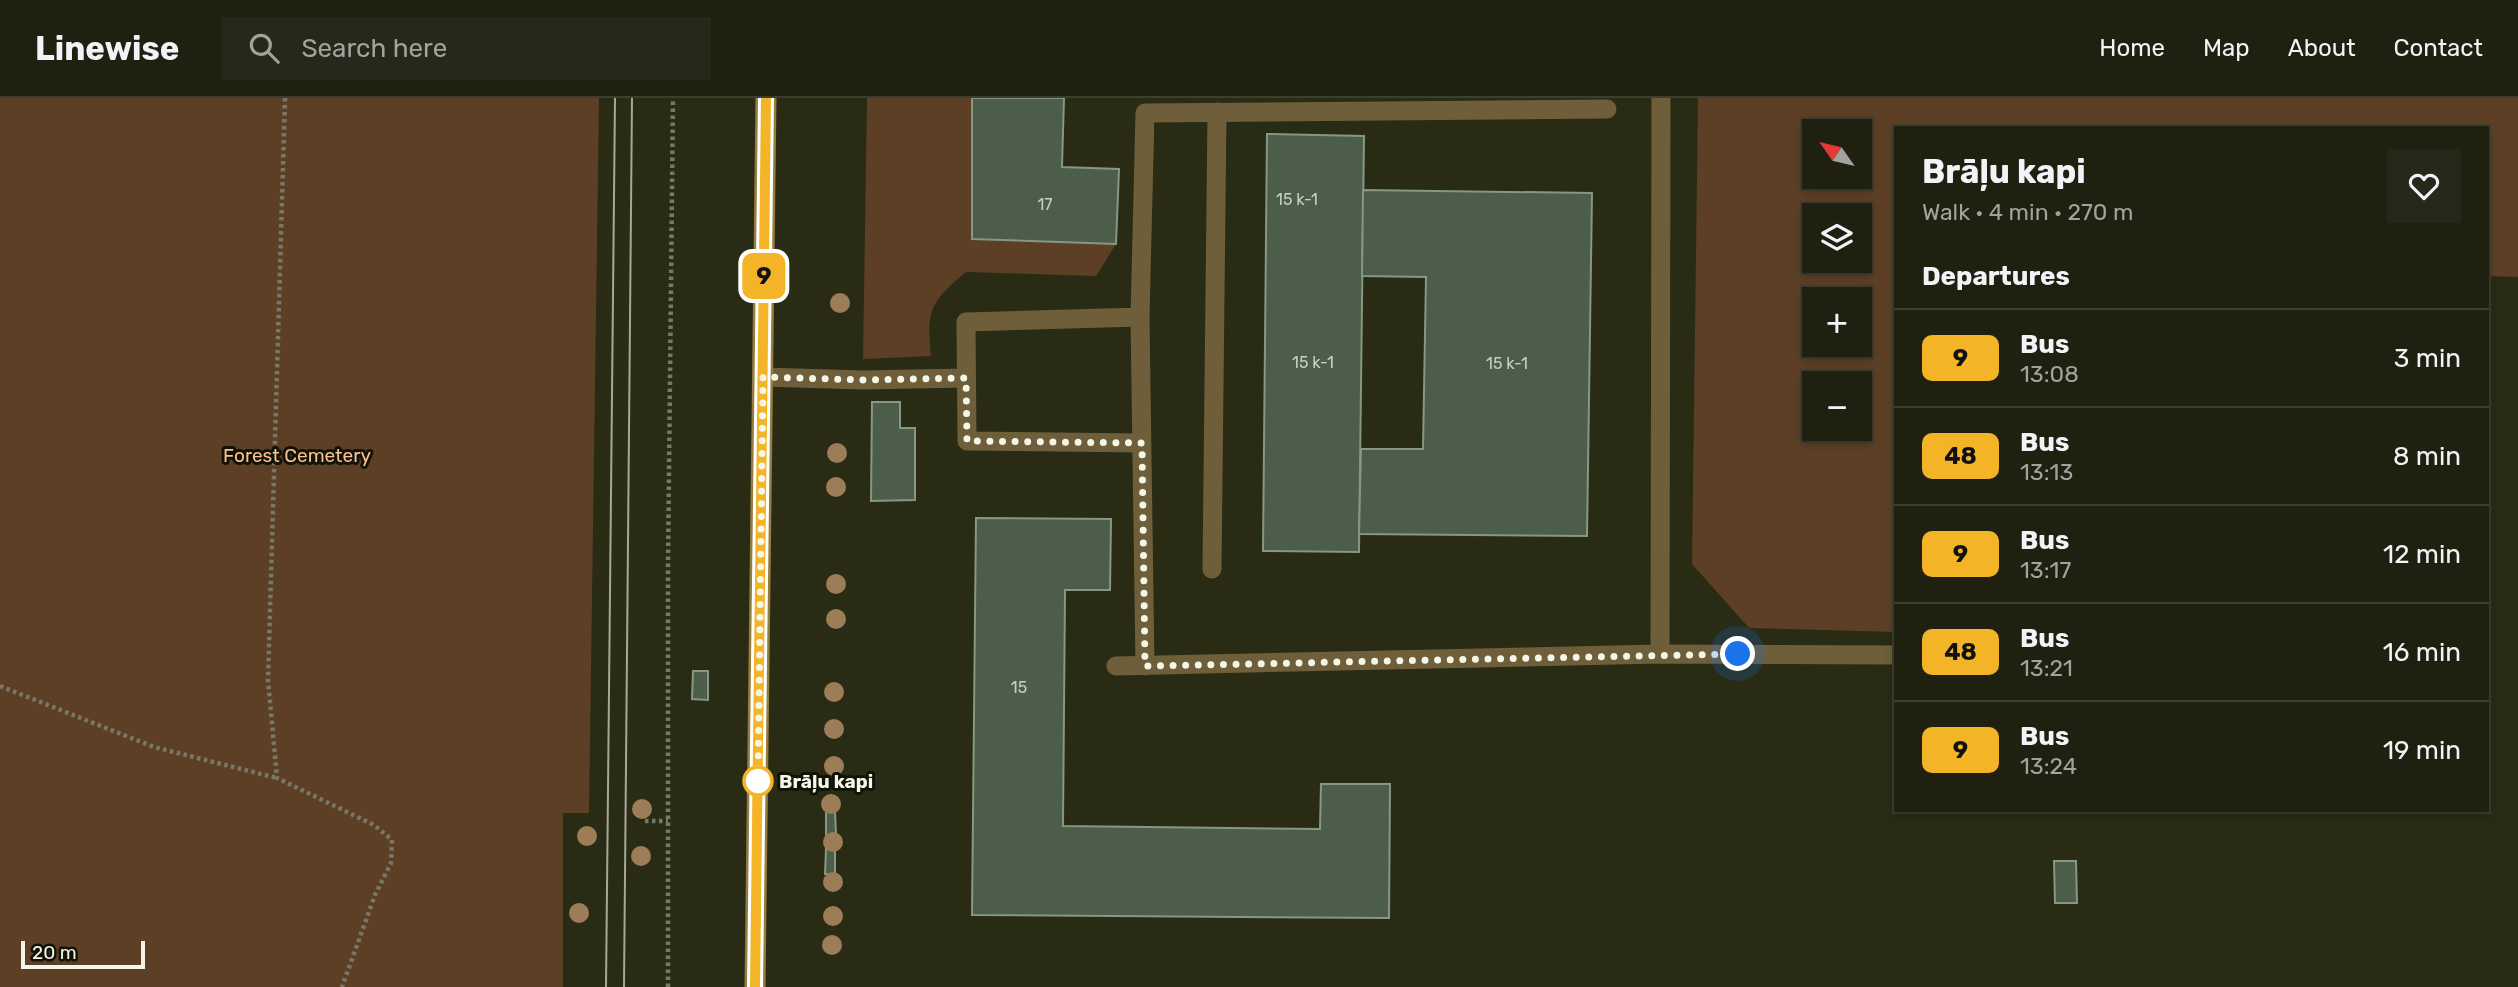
<!DOCTYPE html>
<html lang="en">
<head>
<meta charset="utf-8">
<style>
  body { margin:0; font-family:Rubik,sans-serif; background:#272819; color:#f1f3f6; height:100vh; display:flex; flex-direction:column; font-size:26px; white-space:nowrap }
  * { box-sizing:border-box; margin:0 }
  p { font-size:23px; color:#a1a39f }
  .icon { flex:none; width:38px; height:38px; fill:none; stroke:currentColor; stroke-width:2; stroke-linecap:round; stroke-linejoin:round }
  .map { position:relative; flex:1; overflow:hidden }
  .drawer { position:absolute; left:1894px; top:28px; width:595px; height:686px; display:flex; flex-direction:column; background:#1f2010; border-radius:0px; box-shadow:0 4px 10px #0003,0 0 0 2px #3c3e30 }
  .drawer>* { flex:none }
  .badge { padding:0 14px; border-radius:10px; font-size:24px; line-height:46px }
  .needle { width:46px; rotate:304deg }
  .buttons { position:absolute; left:1802px; top:21px; display:grid; gap:14px }
  .buttons a { display:grid; place-items:center; width:70px; height:70px; border-radius:0px; background:#1f2010; box-shadow:0 4px 10px #0003,0 0 0 2px #3c3e30; font-size:35px }
  .scale { position:absolute; left:21px; bottom:18px; width:124px; box-sizing:border-box; padding-left:7px; border:4px solid #f4f6e8; border-top:0; font-size:19px; line-height:24px; white-space:nowrap; color:#f4f6e8; -webkit-text-stroke:5px #111309; paint-order:stroke }
  .you { position:absolute; width:35px; height:35px; margin:-18px; border:5px solid #fff; border-radius:50%; background:#1a73e8; box-shadow:0 0 0 10px #1a73e833 }
  .map>.badge { position:absolute; translate:-50% -50%; box-shadow:0 0 0 4px #fff }
  h2 { padding:0 28px; font-size:26px; line-height:63px }
  .round { display:grid; place-items:center; flex:none; width:74px; height:74px; border-radius:0px; background:#272819 }
  .head { display:flex; align-items:center; justify-content:space-between; height:119px; padding:0 28px }
  h1 { font-size:33px; font-weight:700; line-height:52px }
  ul { padding:0; list-style:none }
  li { display:flex; align-items:center; gap:21px; height:98px; padding:0 28px; border-top:2px solid #3c3e30 }
  li div { flex:1 }
  li b { display:block; font-size:26px }
  li em { font-style:normal }
  li .badge { min-width:77px; font-weight:700; text-align:center }
  header { display:flex; align-items:center; gap:42px; box-sizing:border-box; height:98px; padding:0 35px; background:#1f2010; border-bottom:2px solid #3c3e30 }
  header strong { font-size:33px }
  nav { display:flex; gap:38px; margin-inline-start:auto; font-size:24px }
  .search { width:490px; height:63px; background:#272819; display:flex; align-items:center; gap:18px; box-sizing:border-box; padding:0 24px; border-radius:0px; color:#a1a39f; font-size:26px }
  .map>svg:first-child { display:block }
</style>
</head>
<body>
<header>
<strong>Linewise</strong>
<div class="search"><svg class="icon" aria-label="search" viewBox="0 0 24 24"><circle cx="10" cy="10" r="6"/><path d="M15 15l6 6"/></svg>Search here</div>
<nav><a>Home</a><a>Map</a><a>About</a><a>Contact</a></nav>
</header>
<div class="map">
<svg width="2518" height="889" viewBox="0 0 2518 889">
  <rect width="100%" height="100%" fill="#292b15"/>
  <g fill="#5d3f25" fill-rule="evenodd">
    <polygon points="0,0 599,0 589,715 563,715 563,889 0,889"/>
    <path d="M867,0H972V141L1116,146L1096,178L966,174C931,204 926,210 931,258L863,261Z"/>
    <path d="M1698,0H2518V179L2487,178V30H1895V534L1749,530L1692,466ZM1815,33H1860V79H1815ZM1815,117H1860V163H1815ZM1860,201V247H1815V201ZM1815,285H1860V331H1815Z"/>
  </g>
  <g fill="#4c5d49" stroke="#869883" stroke-width="2">
    <polygon points="972,0 1064,0 1062,69 1119,71 1116,146 972,141"/>
    <polygon points="1267,36 1364,38 1359,454 1263,453"/>
    <polygon points="1363,92 1592,95 1587,438 1359,436 1361,351 1423,351 1426,179 1362,178"/>
    <polygon points="872,304 900,304 900,330 915,330 915,402 871,403"/>
    <polygon points="976,420 1111,421 1110,492 1065,492 1063,728 1320,731 1321,686 1390,686 1389,820 972,817"/>
    <polygon points="693,573 708,573 708,602 692,601"/>
    <polygon points="826,712 835,712 836,737 826,738"/>
    <polygon points="826,751 835,751 835,776 825,776"/>
    <polygon points="2054,763 2076,763 2077,805 2055,805"/>
  </g>
  <g fill="none" stroke-linecap="round" stroke-linejoin="round">
    <g stroke="#777966" stroke-width="4.5" stroke-dasharray="3.5 3.5" stroke-linecap="butt">
      <polyline points="285,0 268,582 277,680 374,727 392,742 391,765 375,797 342,889"/>
      <polyline points="0,588 154,649 277,680"/>
      <polyline points="645,723 668,723"/>
      <polyline points="668,889 668,468 673,0"/>
    </g>
    <g stroke="#6e5f3a" stroke-width="19">
      <polyline points="1140,219 1145,568"/>
      <polyline points="763,279 863,282 966,280"/>
      <polyline points="1141,345 967,343 966,224 1140,219 1145,15 1607,11"/>
      <polyline points="1212,471 1217,14"/>
      <polyline points="1660,556 1661,0"/>
      <polyline points="1116,568 1660,556 1895,557"/>
    </g>
    <polyline stroke="#957c3f" stroke-width="21" points="755,889 766,0"/>
    <g stroke="#a6a897" stroke-width="2">
      <polyline points="606,889 615,0"/>
      <polyline points="624,889 632,0"/>
    </g>
  </g>
  <g fill="#9d7d57">
    <circle cx="840" cy="205" r="10"/>
    <circle cx="837" cy="355" r="10"/>
    <circle cx="836" cy="389" r="10"/>
    <circle cx="836" cy="486" r="10"/>
    <circle cx="836" cy="521" r="10"/>
    <circle cx="834" cy="594" r="10"/>
    <circle cx="834" cy="631" r="10"/>
    <circle cx="834" cy="668" r="10"/>
    <circle cx="831" cy="706" r="10"/>
    <circle cx="642" cy="711" r="10"/>
    <circle cx="587" cy="738" r="10"/>
    <circle cx="833" cy="744" r="10"/>
    <circle cx="641" cy="758" r="10"/>
    <circle cx="833" cy="784" r="10"/>
    <circle cx="579" cy="815" r="10"/>
    <circle cx="833" cy="818" r="10"/>
    <circle cx="832" cy="847" r="10"/>
  </g>
  <g fill="none" stroke-linecap="round" stroke-linejoin="round">
    <defs>
      <polyline id="line" points="755,889 766,0"/>
    </defs>
    <use href="#line" stroke="#fff" stroke-width="16"/>
    <use href="#line" stroke="#f4b427" stroke-width="10"/>
    <polyline stroke="#f4f6e8" stroke-width="7" stroke-dasharray="0 12.6" points="758,683 763,279 863,282 966,280 967,343 1142,345 1145,568 1738,556"/>
  </g>
  <circle fill="#fff" stroke="#f4b427" stroke-width="3.5" cx="758" cy="683" r="14"/>
  <g text-anchor="middle" stroke-width="6" stroke-linejoin="round" paint-order="stroke">
    <g font-size="16" fill="#cad0c0">
      <text x="1297" y="107">15 k-1</text>
      <text x="1045" y="112">17</text>
      <text x="1313" y="270">15 k-1</text>
      <text x="1507" y="271">15 k-1</text>
      <text x="1019" y="595">15</text>
    </g>
    <g font-size="19" fill="#fcc08d" stroke="#111309">
      <text x="297" y="364">Forest Cemetery</text>
    </g>
    <g font-size="19" font-weight="bold" fill="#f4f6e8" stroke="#111309" text-anchor="start">
      <text x="779" y="690">Brāļu kapi</text>
    </g>
  </g>
</svg>
<div class="buttons">
<a><svg class="needle" viewBox="-14 -14 28 28"><path d="M0-13l5 13h-10z" fill="#e53935"/><path d="M0 13l5-13h-10z" fill="#a1a39f"/></svg></a>
<a><svg class="icon" aria-label="layers" viewBox="0 0 24 24"><path d="M12 4l9 5-9 5-9-5zM3 14l9 5 9-5"/></svg></a>
<a>+</a>
<a>−</a>
</div>
<div class="scale">20 m</div>
<div class="you" style="left:1738px;top:556px"></div>
<b class="badge" style="left:764px;top:178px;background:#f4b427;color:#111">9</b>
<section class="drawer">
<div class="head"><div><h1>Brāļu kapi</h1><p>Walk · 4 min · 270 m</p></div><a class="round"><svg class="icon" aria-label="heart" viewBox="0 0 24 24"><path d="M12 20l-8-8c-3-5 5-10 8-4 3-6 11-1 8 4z"/></svg></a></div>
<h2>Departures</h2>
<ul>
<li><span class="badge" style="background:#f4b427;color:#111">9</span><div><b>Bus</b><p>13:08</p></div><em>3 min</em></li>
<li><span class="badge" style="background:#f4b427;color:#111">48</span><div><b>Bus</b><p>13:13</p></div><em>8 min</em></li>
<li><span class="badge" style="background:#f4b427;color:#111">9</span><div><b>Bus</b><p>13:17</p></div><em>12 min</em></li>
<li><span class="badge" style="background:#f4b427;color:#111">48</span><div><b>Bus</b><p>13:21</p></div><em>16 min</em></li>
<li><span class="badge" style="background:#f4b427;color:#111">9</span><div><b>Bus</b><p>13:24</p></div><em>19 min</em></li>
</ul>
</section>
</div>
</body>
</html>
